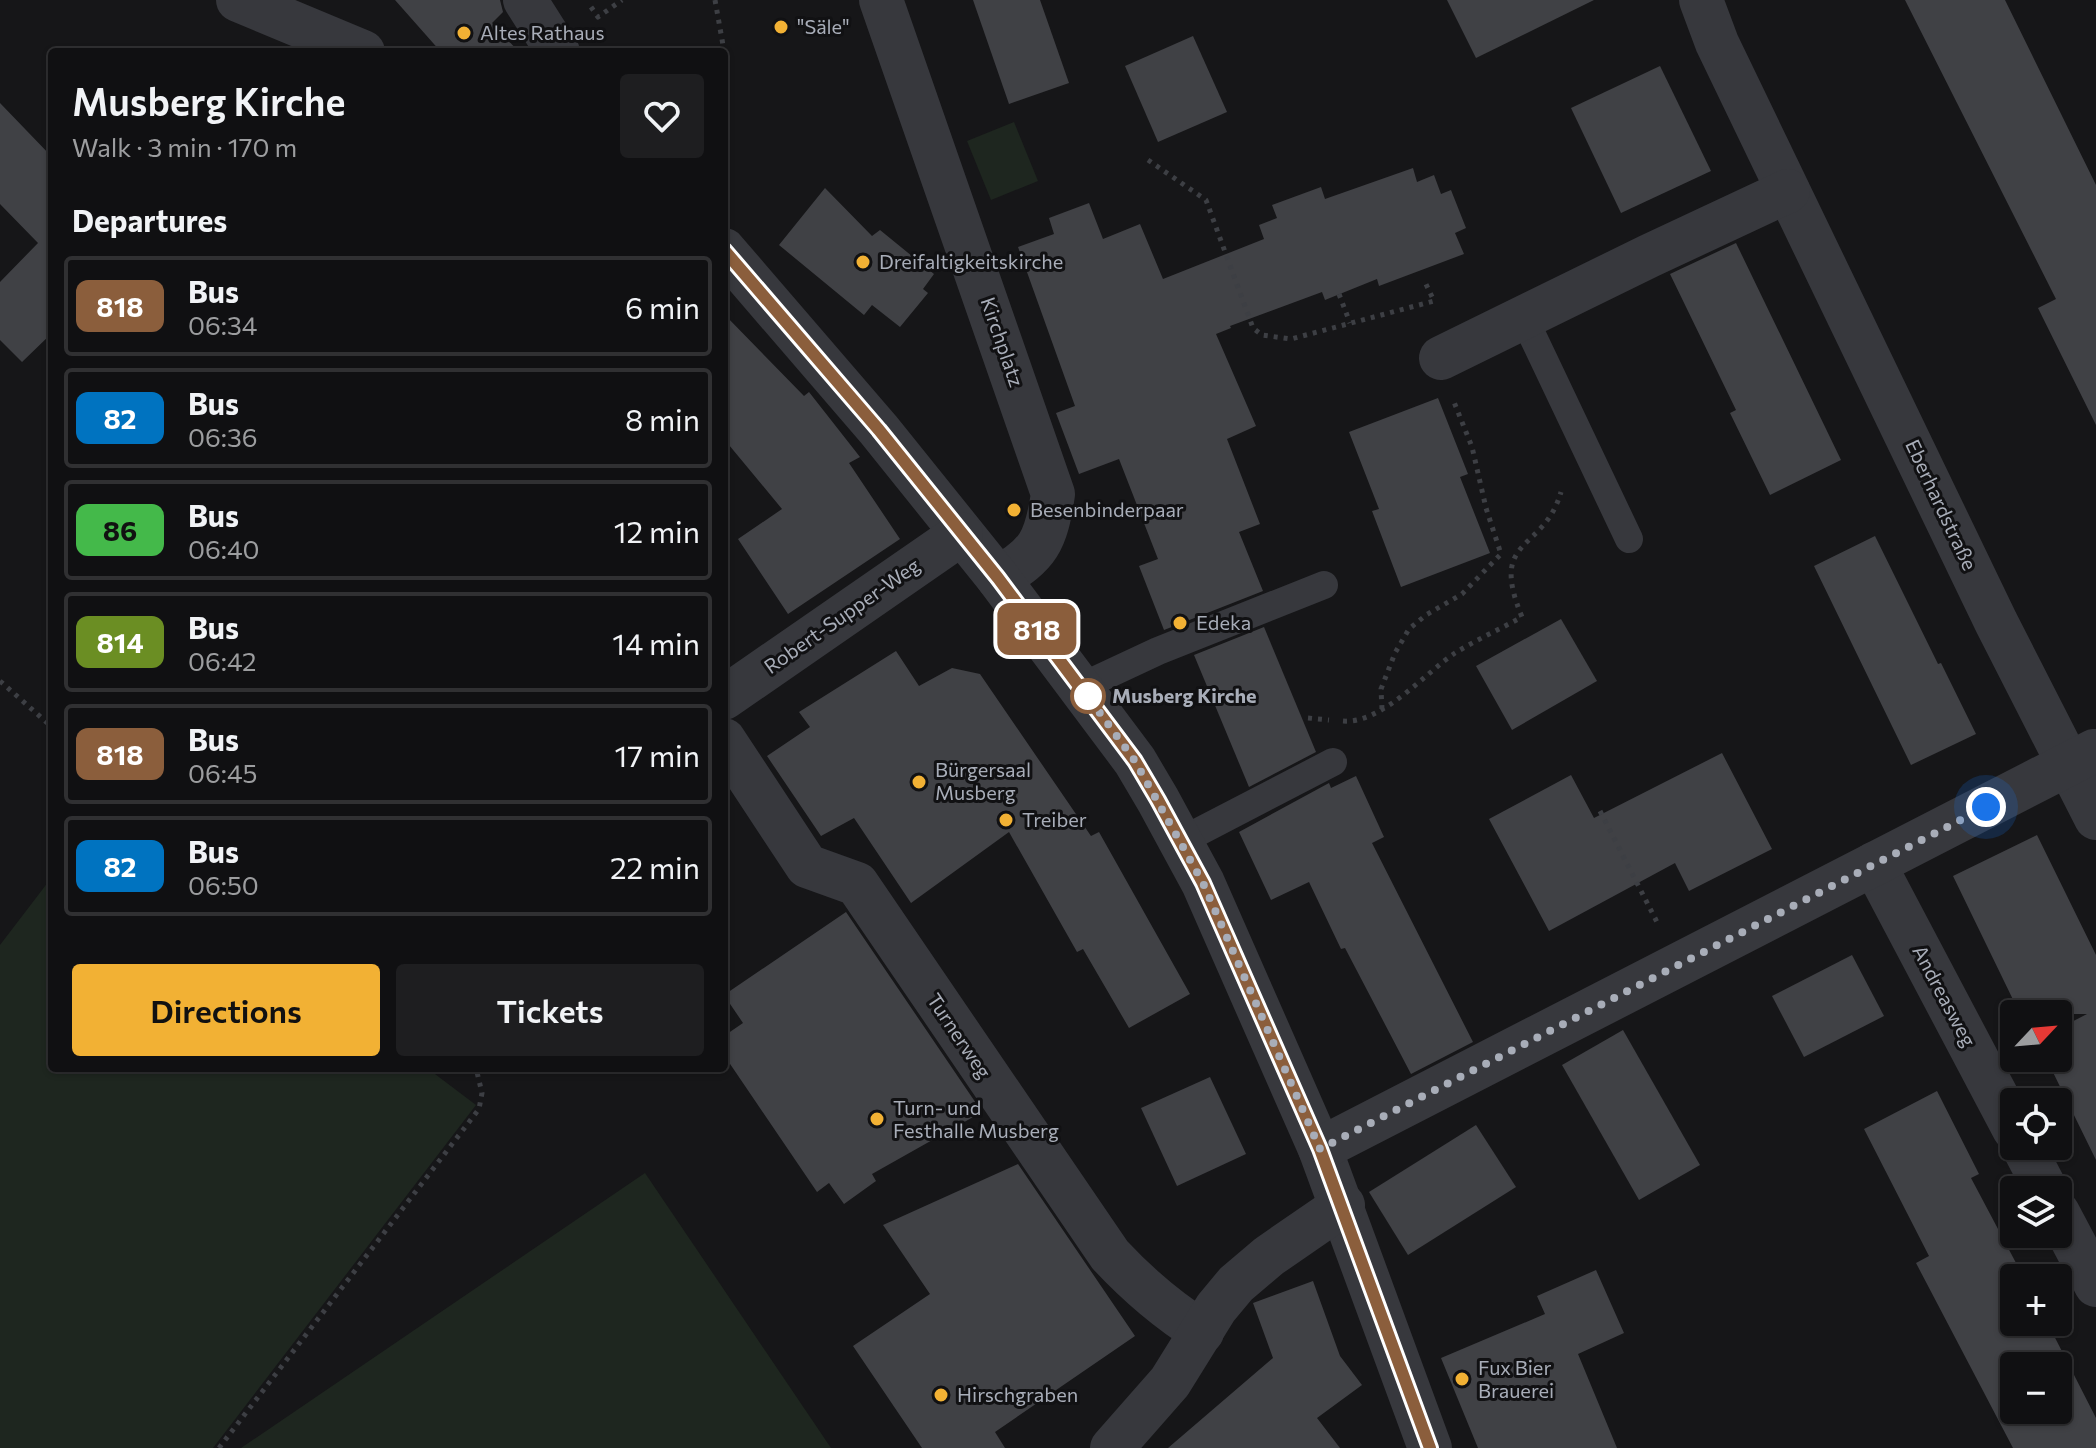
<!DOCTYPE html>
<html lang="en">
<head>
<meta charset="utf-8">
<style>
  body { margin:0; font-family:Commissioner,sans-serif; background:#1e1e20; color:#f1f3f6; height:100vh; display:flex; flex-direction:column; font-size:30px; white-space:nowrap }
  * { box-sizing:border-box; margin:0 }
  p { font-size:26px; color:#9c9d9f }
  .icon { flex:none; width:44px; height:44px; fill:none; stroke:currentColor; stroke-width:2; stroke-linecap:round; stroke-linejoin:round }
  .map { position:relative; flex:1; overflow:hidden }
  .sheet { position:absolute; left:48px; top:48px; width:680px; height:1024px; display:flex; flex-direction:column; background:#101012; border-radius:8px; box-shadow:0 2px 6px #0004,0 0 0 2px #303032 }
  .sheet>* { flex:none }
  .badge { padding:0 16px; border-radius:12px; font-size:28px; line-height:52px }
  .needle { width:52px; rotate:64deg }
  .tools { position:absolute; left:2000px; top:1000px; display:grid; gap:16px }
  .tools a { display:grid; place-items:center; width:72px; height:72px; border-radius:8px; background:#101012; box-shadow:0 2px 6px #0004,0 0 0 2px #303032; font-size:40px }
  .you { position:absolute; width:40px; height:40px; margin:-20px; border:6px solid #fff; border-radius:50%; background:#1a73e8; box-shadow:0 0 0 12px #1a73e833 }
  .map>.badge { position:absolute; translate:-50% -50%; box-shadow:0 0 0 4px #fff }
  h2 { padding:0 24px; font-size:30px; line-height:72px }
  .round { display:grid; place-items:center; flex:none; width:84px; height:84px; border-radius:8px; background:#1e1e20 }
  .overview { display:flex; align-items:center; justify-content:space-between; height:136px; padding:0 24px }
  h1 { font-size:38px; font-weight:600; line-height:60px }
  .primary-button { display:flex; gap:16px; margin-top:auto; padding:16px 24px }
  .primary-button a { flex:1; height:92px; border-radius:8px; background:#f2b134; color:#111; font-size:32px; font-weight:600; line-height:92px; text-align:center }
  .primary-button a+a { background:#1e1e20; color:#f1f3f6 }
  ul { padding:0; list-style:none }
  li { display:flex; align-items:center; gap:24px; height:100px; margin:0 16px 12px; padding:0 8px; border:4px solid #303032; border-radius:8px }
  li div { flex:1 }
  li b { display:block; font-size:30px }
  li em { font-style:normal }
  li .badge { min-width:88px; font-weight:700; text-align:center }
  .map>svg:first-child { display:block }
</style>
</head>
<body>
<div class="map">
<svg width="2096" height="1448" viewBox="0 0 2096 1448">
  <rect width="100%" height="100%" fill="#161618"/>
  <g fill="#1e261f">
    <polygon points="1014,122 1038,181 991,200 967,141"/>
    <polygon points="52,877 52,1068 427,1068 476,1105 213,1448 0,1448 0,945"/>
    <polygon points="645,1173 831,1448 241,1448"/>
  </g>
  <g fill="#404145" fill-rule="evenodd">
    <polygon points="395,0 500,0 503,12 492,23 519,52 441,52"/>
    <polygon points="973,0 1040,0 1069,83 1009,104"/>
    <polygon points="1447,0 1594,0 1476,58"/>
    <polygon points="1905,0 2005,0 2096,185 2096,425 2038,308 2056,299"/>
    <polygon points="1193,36 1227,112 1158,142 1125,66"/>
    <polygon points="1660,66 1711,171 1621,213 1571,108"/>
    <polygon points="0,103 52,157 52,333 22,362 0,340 0,282 38,243 0,204"/>
    <polygon points="1413,168 1417,182 1434,175 1441,194 1451,190 1466,228 1455,233 1464,254 1379,286 1377,279 1325,300 1322,292 1230,326 1231,328 1216,334 1256,426 1227,439 1260,524 1239,532 1263,591 1164,630 1139,566 1158,559 1119,459 1079,474 1056,413 1075,406 1018,247 1054,234 1049,218 1089,203 1103,239 1140,224 1163,279 1264,239 1259,225 1277,218 1272,205 1321,187 1325,199"/>
    <polygon points="825,188 872,236 880,230 934,274 923,289 928,293 900,327 872,305 864,315 779,245"/>
    <polygon points="1736,243 1841,460 1770,495 1730,413 1736,410 1670,274"/>
    <polygon points="724,314 804,396 809,392 860,457 849,463 900,539 788,614 738,539 782,509 724,439"/>
    <polygon points="1438,398 1468,474 1460,477 1490,553 1401,587 1372,511 1379,509 1349,432"/>
    <polygon points="1875,536 1938,664 1941,663 1976,734 1911,765 1814,566"/>
    <polygon points="1561,619 1597,681 1512,730 1476,666"/>
    <polygon points="1264,627 1316,752 1249,787 1194,655"/>
    <polygon points="896,651 919,686 952,668 980,674 1091,836 1099,832 1190,994 1129,1028 1083,949 1077,952 1009,832 911,903 854,818 821,836 767,756 810,727 799,712"/>
    <polygon points="1722,753 1772,849 1689,891 1675,863 1549,931 1489,819 1571,775 1594,818"/>
    <polygon points="1356,776 1384,837 1372,843 1473,1042 1411,1074 1345,948 1341,949 1309,882 1271,900 1239,832 1329,783 1331,788"/>
    <polygon points="2037,835 2096,955 2096,1160 2046,1058 2058,1058 2058,1029 2087,1014 2020,1014 1953,876"/>
    <polygon points="846,912 982,1112 872,1174 876,1181 844,1204 829,1183 817,1192 724,1055 724,1036 743,1023 724,995"/>
    <polygon points="1852,955 1884,1016 1804,1057 1772,996"/>
    <polygon points="1623,1030 1700,1165 1639,1200 1562,1065"/>
    <polygon points="1210,1077 1246,1154 1177,1186 1141,1108"/>
    <path d="M1937,1091L1979,1174L1971,1178L2024,1278H2014V1322H2047L2096,1418V1448H2013L1916,1263L1929,1256L1864,1129ZM2014,1366H2058V1410H2014Z"/>
    <polygon points="1476,1125 1516,1187 1408,1255 1369,1192"/>
    <polygon points="1018,1164 1135,1336 995,1432 1005,1448 922,1448 853,1346 930,1294 883,1225"/>
    <polygon points="1596,1270 1624,1333 1578,1354 1617,1448 1478,1448 1441,1358 1545,1314 1537,1296"/>
    <polygon points="1313,1281 1340,1356 1362,1385 1317,1418 1340,1448 1168,1448 1273,1358 1253,1303"/>
  </g>
  <g fill="none" stroke-linecap="round" stroke-linejoin="round">
    <g stroke="#3d3f44" stroke-width="5" stroke-dasharray="4 6" stroke-linecap="butt">
      <polyline points="715,0 723,45"/>
      <polyline points="591,7 598,17 622,0"/>
      <polyline points="1148,160 1206,200 1253,328 1262,335 1291,339 1434,301 1424,280"/>
      <polyline points="1339,294 1350,323"/>
      <polyline points="0,681 52,727"/>
      <polyline points="1382,709 1381,689 1395,653 1409,629 1426,615 1462,594 1501,554 1486,508 1472,447 1454,402"/>
      <polyline points="1308,718 1329,720"/>
      <path d="M1343,721C1382,724 1425,673 1455,653C1476,640 1500,629 1522,617C1488,535 1543,554 1561,492"/>
      <polyline points="1600,811 1658,924"/>
      <polyline points="219,1448 479,1109 482,1093 476,1068"/>
    </g>
    <g stroke="#37383d" stroke-width="28">
      <polyline points="1524,318 1629,539"/>
      <polyline points="1081,687 1158,651 1324,585"/>
      <polyline points="1181,841 1333,762"/>
    </g>
    <g stroke="#37383d" stroke-width="44">
      <polyline points="238,0 363,52"/>
      <polyline points="525,0 558,52"/>
      <path d="M881,0L1053,494C1046,541 1039,555 998,578"/>
      <polyline points="1701,0 1717,43 1996,622 2096,818"/>
      <polyline points="724,250 879,430 998,578 1135,761 1158,800 1203,883 1320,1149 1430,1448"/>
      <polyline points="1441,358 1649,256 1788,191"/>
      <polyline points="724,698 961,534"/>
      <path d="M724,740L807,866L857,884L1110,1255C1138,1285 1167,1310 1202,1332"/>
      <polyline points="1874,864 2014,1129"/>
      <polyline points="2023,1146 2046,1190"/>
      <polyline points="1320,1149 2094,751"/>
      <polyline points="2058,1213 2096,1285"/>
      <polyline points="1112,1448 1170,1382 1216,1308 1236,1284 1269,1256 1343,1205"/>
    </g>
  </g>
  <g fill="none" stroke-linecap="round" stroke-linejoin="round">
    <defs>
      <polyline id="line" points="724,250 879,430 998,578 1135,761 1158,800 1203,883 1320,1149 1430,1448"/>
    </defs>
    <use href="#line" stroke="#fff" stroke-width="18"/>
    <use href="#line" stroke="#8b5e3c" stroke-width="12"/>
    <polyline stroke="#a8adb8" stroke-width="8" stroke-dasharray="0 14.4" points="1088,696 1081,687 1135,761 1203,883 1320,1149 1986,807"/>
  </g>
  <g fill="#f2b134" stroke="#111113" stroke-width="3">
    <circle cx="781" cy="27" r="8"/>
    <circle cx="464" cy="33" r="8"/>
    <circle cx="863" cy="262" r="8"/>
    <circle cx="1014" cy="510" r="8"/>
    <circle cx="1180" cy="623" r="8"/>
    <circle cx="919" cy="782" r="8"/>
    <circle cx="1006" cy="820" r="8"/>
    <circle cx="877" cy="1119" r="8"/>
    <circle cx="1462" cy="1379" r="8"/>
    <circle cx="941" cy="1395" r="8"/>
  </g>
  <circle fill="#fff" stroke="#8b5e3c" stroke-width="4" cx="1088" cy="696" r="16"/>
  <g text-anchor="middle" stroke-width="6" stroke-linejoin="round" paint-order="stroke">
    <g font-size="20" fill="#a8adb8" stroke="#111113" text-anchor="start">
      <text x="797" y="34">"Säle"</text>
      <text x="480" y="40">Altes Rathaus</text>
      <text x="879" y="269">Dreifaltigkeitskirche</text>
      <text x="1030" y="517">Besenbinderpaar</text>
      <text x="1196" y="630">Edeka</text>
      <text x="935" y="777">Bürgersaal<tspan x="935" dy="23">Musberg</tspan></text>
      <text x="1022" y="827">Treiber</text>
      <text x="893" y="1115">Turn- und<tspan x="893" dy="23">Festhalle Musberg</tspan></text>
      <text x="1478" y="1375">Fux Bier<tspan x="1478" dy="23">Brauerei</tspan></text>
      <text x="957" y="1402">Hirschgraben</text>
    </g>
    <g font-size="20" fill="#a8adb8" stroke="#111113">
      <text transform="translate(1002 342) rotate(71)" y="7">Kirchplatz</text>
      <text transform="translate(1941 505) rotate(65)" y="7">Eberhardstraße</text>
      <text transform="translate(842 616) rotate(-35)" y="7">Robert-Supper-Weg</text>
      <text transform="translate(1944 996) rotate(62)" y="7">Andreasweg</text>
      <text transform="translate(959 1036) rotate(56)" y="7">Turnerweg</text>
    </g>
    <g font-size="20" font-weight="bold" fill="#a8adb8" stroke="#111113" text-anchor="start">
      <text x="1112" y="703">Musberg Kirche</text>
    </g>
  </g>
</svg>
<div class="tools">
<a><svg class="needle" viewBox="-14 -14 28 28"><path d="M0-13l5 13h-10z" fill="#e53935"/><path d="M0 13l5-13h-10z" fill="#9c9d9f"/></svg></a>
<a><svg class="icon" aria-label="locate" viewBox="0 0 24 24"><circle cx="12" cy="12" r="6"/><path d="M12 2v4M12 18v4M2 12h4M18 12h4"/></svg></a>
<a><svg class="icon" aria-label="layers" viewBox="0 0 24 24"><path d="M12 4l9 5-9 5-9-5zM3 14l9 5 9-5"/></svg></a>
<a>+</a>
<a>−</a>
</div>
<div class="you" style="left:1986px;top:807px"></div>
<b class="badge" style="left:1037px;top:629px;background:#8b5e3c;color:#fff">818</b>
<section class="sheet">
<div class="overview"><div><h1>Musberg Kirche</h1><p>Walk · 3 min · 170 m</p></div><a class="round"><svg class="icon" aria-label="heart" viewBox="0 0 24 24"><path d="M12 20l-8-8c-3-5 5-10 8-4 3-6 11-1 8 4z"/></svg></a></div>
<h2>Departures</h2>
<ul>
<li><span class="badge" style="background:#8b5e3c;color:#fff">818</span><div><b>Bus</b><p>06:34</p></div><em>6 min</em></li>
<li><span class="badge" style="background:#0073c0;color:#fff">82</span><div><b>Bus</b><p>06:36</p></div><em>8 min</em></li>
<li><span class="badge" style="background:#44b94a;color:#111">86</span><div><b>Bus</b><p>06:40</p></div><em>12 min</em></li>
<li><span class="badge" style="background:#6b8e23;color:#fff">814</span><div><b>Bus</b><p>06:42</p></div><em>14 min</em></li>
<li><span class="badge" style="background:#8b5e3c;color:#fff">818</span><div><b>Bus</b><p>06:45</p></div><em>17 min</em></li>
<li><span class="badge" style="background:#0073c0;color:#fff">82</span><div><b>Bus</b><p>06:50</p></div><em>22 min</em></li>
</ul>
<div class="primary-button"><a>Directions</a><a>Tickets</a></div>
</section>
</div>
</body>
</html>
